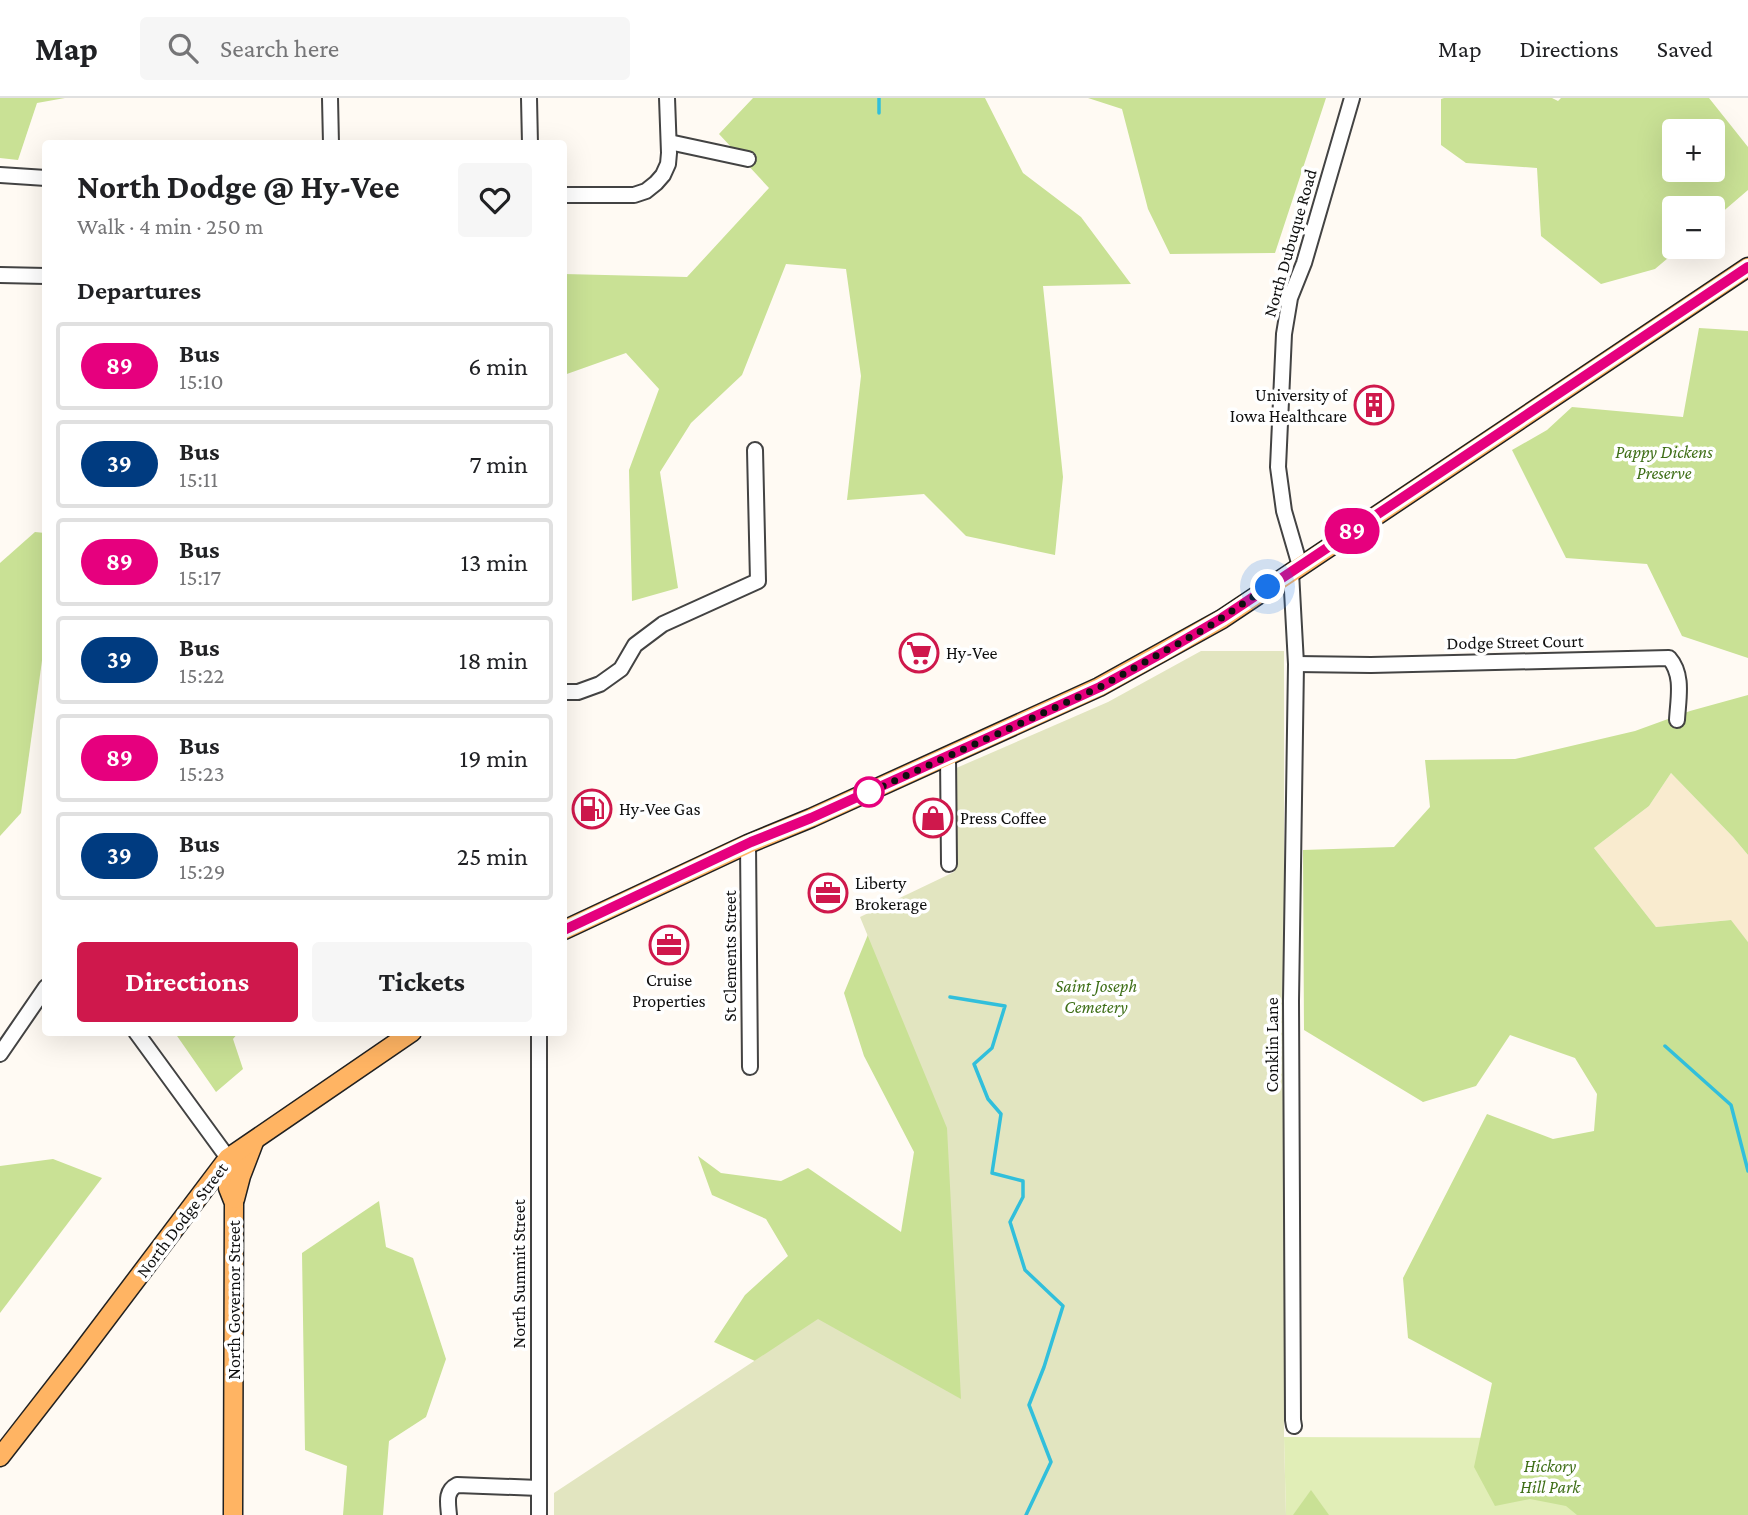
<!DOCTYPE html>
<html lang="en">
<head>
<meta charset="utf-8">
<style>
  body { margin:0; font-family:"Crimson Pro",serif; background:#f6f6f6; color:#202124; height:100vh; display:flex; flex-direction:column; font-size:26px; white-space:nowrap }
  * { box-sizing:border-box; margin:0 }
  p { font-size:23px; color:#757577 }
  .icon { flex:none; width:38px; height:38px; fill:none; stroke:currentColor; stroke-width:2; stroke-linecap:round; stroke-linejoin:round }
  .map { position:relative; flex:1; overflow:hidden }
  .details { position:absolute; left:42px; top:42px; width:525px; height:896px; display:flex; flex-direction:column; background:#fff; border-radius:7px; box-shadow:0 7px 28px #0002 }
  .details>* { flex:none }
  .badge { padding:0 14px; border-radius:23px; font-size:24px; line-height:46px }
  .fabs { position:absolute; left:1662px; top:21px; display:grid; gap:14px }
  .fabs a { display:grid; place-items:center; width:63px; height:63px; border-radius:7px; background:#fff; box-shadow:0 7px 28px #0002; font-size:35px }
  .you { position:absolute; width:35px; height:35px; margin:-18px; border:5px solid #fff; border-radius:50%; background:#1a73e8; box-shadow:0 0 0 10px #1a73e833 }
  .map>.badge { position:absolute; translate:-50% -50%; box-shadow:0 0 0 4px #fff }
  h2 { padding:0 35px; font-size:26px; line-height:63px }
  .round { display:grid; place-items:center; flex:none; width:74px; height:74px; border-radius:7px; background:#f6f6f6 }
  .head { display:flex; align-items:center; justify-content:space-between; height:119px; padding:0 35px }
  h1 { font-size:33px; font-weight:700; line-height:52px }
  .button { display:flex; gap:14px; margin-top:auto; padding:14px 35px }
  .button a { flex:1; height:80px; border-radius:7px; background:#cf184c; color:#fff; font-size:28px; font-weight:700; line-height:80px; text-align:center }
  .button a+a { background:#f6f6f6; color:#202124 }
  ul { padding:0; list-style:none }
  li { display:flex; align-items:center; gap:21px; height:88px; margin:0 14px 10px; padding:0 21px; border:4px solid #e0e0e0; border-radius:7px }
  li div { flex:1 }
  li b { display:block; font-size:26px }
  li em { font-style:normal }
  li .badge { min-width:77px; font-weight:700; text-align:center }
  header { display:flex; align-items:center; gap:42px; box-sizing:border-box; height:98px; padding:0 35px; background:#fff; border-bottom:2px solid #e0e0e0 }
  header strong { font-size:33px }
  nav { display:flex; gap:38px; margin-inline-start:auto; font-size:24px }
  .search { width:490px; height:63px; background:#f6f6f6; display:flex; align-items:center; gap:18px; box-sizing:border-box; padding:0 24px; border-radius:7px; color:#757577; font-size:26px }
  .map>svg:first-child { display:block }
</style>
</head>
<body>
<header>
<strong>Map</strong>
<div class="search"><svg class="icon" aria-label="search" viewBox="0 0 24 24"><circle cx="10" cy="10" r="6"/><path d="M15 15l6 6"/></svg>Search here</div>
<nav><a>Map</a><a>Directions</a><a>Saved</a></nav>
</header>
<div class="map">
<svg width="1748" height="1417" viewBox="0 0 1748 1417">
  <rect width="100%" height="100%" fill="#fffaf3"/>
  <polygon fill="#f9ebcf" points="1671,675 1733,739 1748,757 1748,844 1730,822 1656,829 1594,750 1649,708"/>
  <polygon fill="#e1eeb7" points="1284,1339 1748,1341 1748,1417 1286,1417"/>
  <g fill="#c9e195" fill-rule="evenodd">
    <polygon points="0,0 65,0 37,5 18,62 0,60"/>
    <polygon points="753,0 985,0 1023,75 1081,119 1131,186 1043,188 1063,379 1055,457 966,438 924,396 847,402 861,278 846,171 786,166 742,277 691,325 660,374 678,490 632,503 629,372 659,291 626,255 564,277 564,176 687,179 769,90 719,36"/>
    <polygon points="1088,0 1326,0 1275,155 1170,156 1148,111 1122,11"/>
    <path d="M1444,0H1552L1558,3L1561,0H1709L1748,49V92L1713,122V110H1675V149H1681L1655,171L1601,186L1541,138L1537,70L1466,65L1441,47V1ZM1675,33H1713V72H1675Z"/>
    <polygon points="1699,230 1748,233 1748,560 1682,538 1647,466 1566,460 1512,352 1547,332 1572,309 1683,319"/>
    <polygon points="35,434 45,435 45,541 21,715 0,738 0,465"/>
    <polygon points="1748,597 1748,757 1733,739 1671,675 1649,708 1594,750 1656,829 1731,822 1748,844 1748,1417 1577,1417 1566,1408 1530,1401 1495,1408 1474,1369 1492,1285 1408,1240 1403,1180 1487,1016 1553,1041 1594,1033 1597,996 1575,960 1510,937 1476,988 1423,1004 1304,932 1303,752 1394,749 1430,709 1425,662 1515,661 1635,633 1690,613"/>
    <polygon points="876,817 1181,1417 770,1270 714,1244 745,1197 788,1158 766,1121 712,1097 698,1058 721,1075 781,1083 808,1070 901,1134 914,1054 864,958 844,895"/>
    <polygon points="175,935 238,935 233,941 243,971 216,994"/>
    <polygon points="53,1061 102,1080 0,1215 0,1068"/>
    <polygon points="379,1103 386,1149 413,1160 446,1261 426,1319 389,1343 383,1417 343,1417 347,1368 305,1352 302,1155"/>
    <polygon points="1311,1392 1329,1417 1293,1417"/>
  </g>
  <polygon fill="#e2e5c0" points="1201,553 1284,553 1284,1339 1286,1417 554,1417 554,1395 818,1221 961,1301 947,1030 860,819 954,774 954,671 1108,604"/>
  <g fill="none" stroke-linecap="round" stroke-linejoin="round">
    <g stroke="#31bfdb" stroke-width="3.5">
      <polyline points="879,15 879,0"/>
      <polyline points="950,899 1005,908 992,950 974,966 988,1001 1001,1016 992,1075 1023,1083 1023,1099 1010,1124 1025,1172 1063,1208 1044,1269 1029,1307 1051,1364 1026,1417"/>
      <polyline points="1665,948 1731,1007 1748,1073"/>
    </g>
    <defs>
      <g id="minor">
        <polyline points="330,0 331,46"/>
        <polyline points="529,0 530,46"/>
        <polyline points="669,44 748,61"/>
        <polyline points="0,77 46,80"/>
        <polyline points="564,97 634,97 646,93 656,85 663,77 668,66 669,55 667,0"/>
        <polyline points="0,177 46,178"/>
        <polyline points="1300,468 1284,413 1278,369 1284,236 1290,200 1304,165 1352,0"/>
        <polyline points="1291,474 1296,566 1291,903 1293,1322 1294,1328"/>
        <path d="M1296,566L1371,567L1669,560C1684,577 1678,601 1677,622"/>
        <polyline points="564,594 578,594 600,586 621,571 635,547 663,526 758,483 755,352"/>
        <polyline points="948,658 949,766"/>
        <polyline points="748,746 750,969"/>
        <polyline points="136,934 228,1060"/>
        <polyline points="539,934 539,1417"/>
        <polyline points="0,956 46,889"/>
        <path d="M449,1417C448,1405 445,1393 457,1387L539,1390"/>
      </g>
      <g id="major">
        <polyline points="564,832 748,746 811,720 1099,589 1222,521 1748,169"/>
        <polyline points="228,1060 228,1090 234,1105 233,1417"/>
        <polyline points="235,1101 241,1078 254,1044"/>
        <polyline points="0,1359 77,1260 228,1060 412,934"/>
      </g>
    </defs>
    <use href="#minor" stroke="#434343" stroke-width="18"/>
    <use href="#major" stroke="#212121" stroke-width="21"/>
    <use href="#minor" stroke="#fff" stroke-width="14"/>
    <use href="#major" stroke="#ffb463" stroke-width="18"/>
  </g>
  <g fill="none" stroke-linecap="round" stroke-linejoin="round">
    <defs>
      <polyline id="line" points="564,832 751,744 811,720 1100,589 1162,555 1222,520 1748,169"/>
    </defs>
    <use href="#line" stroke="#fff" stroke-width="16"/>
    <use href="#line" stroke="#e6007e" stroke-width="10"/>
    <polyline stroke="#101010" stroke-width="7" stroke-dasharray="0 12.6" points="869,694 859,699 1100,589 1208,529 1268,489"/>
  </g>
  <defs>
    <symbol id="building-ring" viewBox="-11 -11 22 22"><circle r="9.5" fill="#fff" stroke="#cf184c" stroke-width="1.5"/><path d="M-4-6H4V6H1V3H-1V6H-4ZM-2.5-4.3h1.7v1.8h-1.7ZM.8-4.3h1.7v1.8H.8ZM-2.5-1h1.7V.8h-1.7ZM.8-1h1.7V.8H.8Z" fill="#cf184c"/></symbol>
    <symbol id="supermarket-ring" viewBox="-11 -11 22 22"><circle r="9.5" fill="#fff" stroke="#cf184c" stroke-width="1.5"/><path d="M-6-5.5h2.5l.6 2H6L4.5 2H-2.5L-4.4-4H-6ZM-1.5 3.2a1.3 1.3 0 1 0 .1 0ZM3 3.2a1.3 1.3 0 1 0 .1 0Z" fill="#cf184c"/></symbol>
    <symbol id="fuel-ring" viewBox="-11 -11 22 22"><circle r="9.5" fill="#fff" stroke="#cf184c" stroke-width="1.5"/><path d="M-5.5-6h7V0h2V4h1.3V-2.5L3-4.5l.8-.8L6-3V5H2.5V1h-1V6h-7ZM-4.2-4.7v3.2H.2V-4.7Z" fill="#cf184c"/></symbol>
    <symbol id="shop-ring" viewBox="-11 -11 22 22"><circle r="9.5" fill="#fff" stroke="#cf184c" stroke-width="1.5"/><path d="M-5-2.5h2.3a2.7 3.5 0 0 1 5.4 0H5L5.5 6h-11ZM-1.5-2.5h3a1.5 2.3 0 0 0-3 0Z" fill="#cf184c"/></symbol>
    <symbol id="office-ring" viewBox="-11 -11 22 22"><circle r="9.5" fill="#fff" stroke="#cf184c" stroke-width="1.5"/><path d="M-6-3h4V-5.5h4V-3h4V5H-6ZM-1-4.5V-3h2v-1.5ZM-6 0V1H6V0Z" fill="#cf184c"/></symbol>
  </defs>
  <g fill-rule="evenodd">
    <use href="#building-ring" x="1352" y="285" width="44" height="44"/>
    <use href="#supermarket-ring" x="897" y="533" width="44" height="44"/>
    <use href="#fuel-ring" x="570" y="689" width="44" height="44"/>
    <use href="#shop-ring" x="911" y="698" width="44" height="44"/>
    <use href="#office-ring" x="806" y="773" width="44" height="44"/>
    <use href="#office-ring" x="647" y="825" width="44" height="44"/>
  </g>
  <circle fill="#fff" stroke="#e6007e" stroke-width="3.5" cx="869" cy="694" r="14"/>
  <g text-anchor="middle" stroke-width="7" stroke-linejoin="round" paint-order="stroke">
    <g font-size="18" fill="#101010" stroke="#fff">
      <text transform="translate(1290 145) rotate(-74)" y="6">North Dubuque Road</text>
      <text transform="translate(1515 544) rotate(-1)" y="6">Dodge Street Court</text>
      <text transform="translate(730 858) rotate(-90)" y="6">St Clements Street</text>
      <text transform="translate(1272 947) rotate(-90)" y="6">Conklin Lane</text>
      <text transform="translate(182 1122) rotate(-53)" y="6">North Dodge Street</text>
      <text transform="translate(519 1176) rotate(-90)" y="6">North Summit Street</text>
      <text transform="translate(234 1202) rotate(-90)" y="6">North Governor Street</text>
    </g>
    <g font-size="18" fill="#101010" stroke="#fff" text-anchor="start">
      <text x="1347" y="303" text-anchor="end">University of<tspan x="1347" dy="21">Iowa Healthcare</tspan></text>
      <text x="946" y="561">Hy-Vee</text>
      <text x="619" y="717">Hy-Vee Gas</text>
      <text x="960" y="726">Press Coffee</text>
      <text x="855" y="791">Liberty<tspan x="855" dy="21">Brokerage</tspan></text>
      <text x="669" y="888" text-anchor="middle">Cruise<tspan x="669" dy="21">Properties</tspan></text>
    </g>
    <g font-size="18" font-style="italic" fill="#3f6f18" stroke="#fff">
      <text x="1664" y="360">Pappy Dickens<tspan x="1664" dy="21">Preserve</tspan></text>
      <text x="1096" y="894">Saint Joseph<tspan x="1096" dy="21">Cemetery</tspan></text>
      <text x="1550" y="1374">Hickory<tspan x="1550" dy="21">Hill Park</tspan></text>
    </g>
  </g>
</svg>
<div class="fabs">
<a>+</a>
<a>−</a>
</div>
<div class="you" style="left:1268px;top:489px"></div>
<b class="badge" style="left:1352px;top:433px;background:#e6007e;color:#fff">89</b>
<section class="details">
<div class="head"><div><h1>North Dodge @ Hy-Vee</h1><p>Walk · 4 min · 250 m</p></div><a class="round"><svg class="icon" aria-label="heart" viewBox="0 0 24 24"><path d="M12 20l-8-8c-3-5 5-10 8-4 3-6 11-1 8 4z"/></svg></a></div>
<h2>Departures</h2>
<ul>
<li><span class="badge" style="background:#e6007e;color:#fff">89</span><div><b>Bus</b><p>15:10</p></div><em>6 min</em></li>
<li><span class="badge" style="background:#003b80;color:#fff">39</span><div><b>Bus</b><p>15:11</p></div><em>7 min</em></li>
<li><span class="badge" style="background:#e6007e;color:#fff">89</span><div><b>Bus</b><p>15:17</p></div><em>13 min</em></li>
<li><span class="badge" style="background:#003b80;color:#fff">39</span><div><b>Bus</b><p>15:22</p></div><em>18 min</em></li>
<li><span class="badge" style="background:#e6007e;color:#fff">89</span><div><b>Bus</b><p>15:23</p></div><em>19 min</em></li>
<li><span class="badge" style="background:#003b80;color:#fff">39</span><div><b>Bus</b><p>15:29</p></div><em>25 min</em></li>
</ul>
<div class="button"><a>Directions</a><a>Tickets</a></div>
</section>
</div>
</body>
</html>
